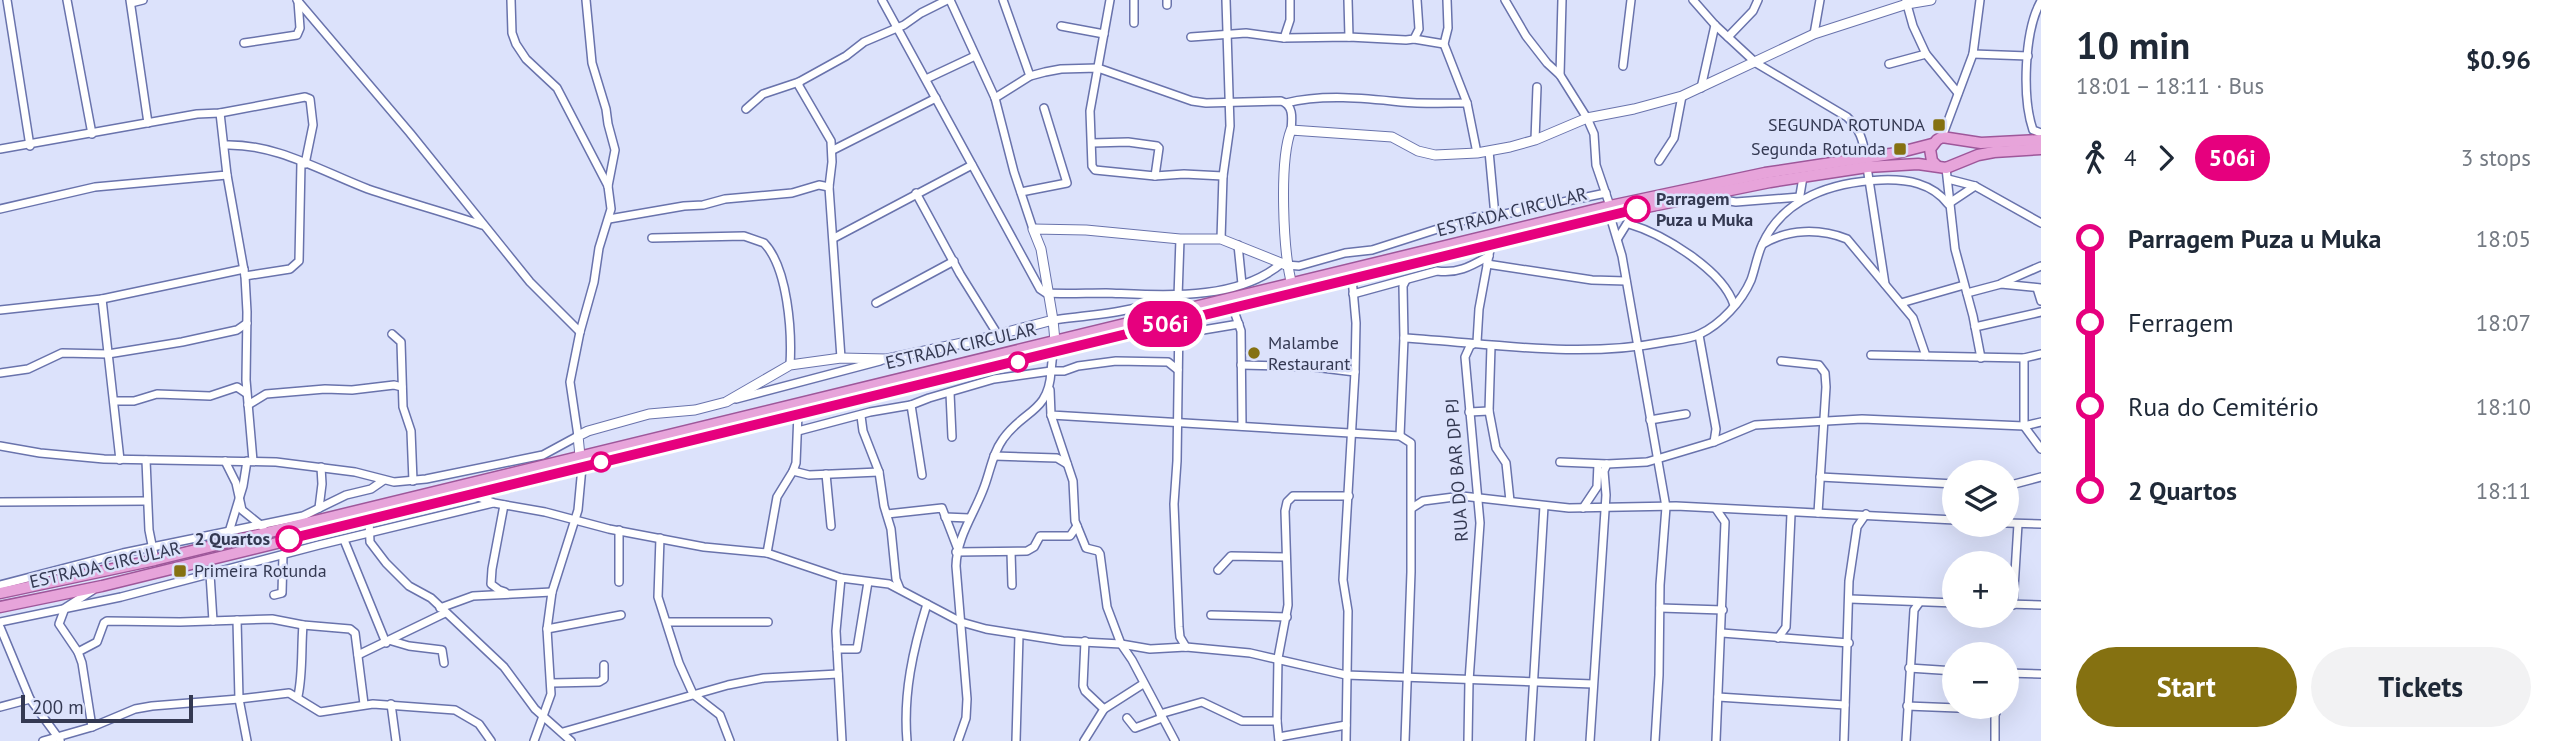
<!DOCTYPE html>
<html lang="en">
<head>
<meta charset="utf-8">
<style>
  body { margin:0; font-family:"PT Sans",sans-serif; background:#f2f2f3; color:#1f2937; height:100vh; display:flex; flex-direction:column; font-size:26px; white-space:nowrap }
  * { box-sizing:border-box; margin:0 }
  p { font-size:23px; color:#747a83 }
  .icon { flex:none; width:38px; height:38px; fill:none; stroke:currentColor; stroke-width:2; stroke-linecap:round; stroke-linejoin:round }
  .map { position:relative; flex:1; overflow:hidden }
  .details { display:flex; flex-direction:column; background:#fff; width:525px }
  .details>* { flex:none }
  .badge { padding:0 14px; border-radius:23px; font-size:24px; line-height:46px }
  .tools { position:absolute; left:1942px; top:460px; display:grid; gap:14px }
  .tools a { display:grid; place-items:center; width:77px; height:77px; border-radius:50%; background:#fff; box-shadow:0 7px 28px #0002; font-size:35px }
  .scale { position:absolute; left:21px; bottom:18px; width:172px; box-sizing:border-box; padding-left:7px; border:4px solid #343952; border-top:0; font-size:19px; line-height:24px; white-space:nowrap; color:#343952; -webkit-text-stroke:5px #dce2fb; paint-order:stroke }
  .map>.badge { position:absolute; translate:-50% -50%; box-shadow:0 0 0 4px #fff }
  .legs { display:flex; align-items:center; gap:10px; height:77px; padding:0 35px; font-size:23px }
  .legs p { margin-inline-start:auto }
  .headline { display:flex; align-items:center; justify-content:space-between; height:119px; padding:0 35px }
  h1 { font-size:38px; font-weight:600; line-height:52px }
  .cta { display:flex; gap:14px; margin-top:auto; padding:14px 35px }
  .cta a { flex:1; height:80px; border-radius:42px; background:#857111; color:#fff; font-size:28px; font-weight:600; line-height:80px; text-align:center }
  .cta a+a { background:#f2f2f3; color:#1f2937 }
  ul { padding:0 35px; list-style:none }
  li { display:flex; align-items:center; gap:24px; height:84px; font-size:26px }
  li i { display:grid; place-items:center; width:10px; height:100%; margin:0 9px; background:currentColor }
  li i::after { content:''; width:18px; height:18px; margin:-9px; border:5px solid; border-radius:50%; background:#fff }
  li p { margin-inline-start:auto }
  li:first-child i { background:linear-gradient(#0000 50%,currentColor 0) }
  li:last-child i { background:linear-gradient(currentColor 50%,#0000 0) }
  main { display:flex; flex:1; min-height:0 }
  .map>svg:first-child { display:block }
</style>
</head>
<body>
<main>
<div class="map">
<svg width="2041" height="741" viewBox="0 0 2041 741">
  <rect width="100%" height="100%" fill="#dce2fb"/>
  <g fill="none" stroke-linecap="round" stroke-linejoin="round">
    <defs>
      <g id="minor">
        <polyline points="7,0 30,146"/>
        <polyline points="67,0 92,134"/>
        <polyline points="130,0 148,123"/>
        <polyline points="297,0 410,133 530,282 580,332"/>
        <polyline points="586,0 592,63 606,109 608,124 615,150 608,186"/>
        <path d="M882,0L1040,289L1046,293C1066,294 1086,293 1106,293C1162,295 1236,302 1282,263"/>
        <polyline points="950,0 995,98 1014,172 1033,229"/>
        <polyline points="1003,0 1030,76"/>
        <polyline points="1110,0 1090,111 1092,166 1095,170 1155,176 1184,174 1223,176"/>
        <polyline points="1134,0 1134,23"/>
        <polyline points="1290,0 1290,20 1284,38 1349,37 1406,40 1414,39 1419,29 1417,0"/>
        <polyline points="1348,0 1349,37"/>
        <polyline points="1447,0 1448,28 1444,44 1467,103 1477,153"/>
        <polyline points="1505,0 1526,36 1547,63 1560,75 1587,118 1594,134 1596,165 1610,206"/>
        <path d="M1693,0L1715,25L1756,63L1847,117C1860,129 1863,140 1866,158"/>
        <polyline points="1906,1 1913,26 1926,54 1958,93"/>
        <path d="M2041,1C2024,31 2022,98 2033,130L2041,133"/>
        <polyline points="131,3 143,0"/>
        <polyline points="1167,5 1167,0"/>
        <polyline points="1061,26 1104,34"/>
        <polyline points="1814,34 1820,0"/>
        <polyline points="1191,37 1246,33 1284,38"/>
        <polyline points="1728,37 1753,11 1758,0"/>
        <polyline points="1414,39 1444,44"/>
        <polyline points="244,43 297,35 300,28 298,1"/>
        <polyline points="1973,54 2028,56"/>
        <polyline points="1889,64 1926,54"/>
        <polyline points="1623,66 1631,0"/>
        <polyline points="1560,75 1562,0"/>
        <polyline points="926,79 975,56"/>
        <polyline points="799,82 799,86 831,141 832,162 829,187 841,358"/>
        <polyline points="1701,88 1715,25"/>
        <path d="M995,98L1030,76L1045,72L1061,69L1098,68L1192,101L1206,103L1281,101C1294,105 1292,119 1291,130"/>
        <path d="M1286,103C1322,94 1364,98 1401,102C1423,104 1445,103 1467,103"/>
        <polyline points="746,109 763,94 799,82 846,56 864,42 904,25 921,13 947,0"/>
        <polyline points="1942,137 1973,54 1980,0"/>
        <polyline points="1535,140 1537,87"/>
        <polyline points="1092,143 1128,142 1157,146 1159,148 1155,176"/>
        <path d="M224,145C275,143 321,171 368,189C406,202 444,212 482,225"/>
        <polyline points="0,149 197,114 220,113 305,97 310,99 313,125 305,164"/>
        <polyline points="833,150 936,98"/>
        <polyline points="1489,151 1495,216"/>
        <polyline points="1659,161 1674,138 1682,96"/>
        <polyline points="1867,167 1885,284"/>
        <polyline points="1946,168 1955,249 1973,316 1981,358"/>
        <polyline points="227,175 245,276 247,312 246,380 253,461"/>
        <polyline points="1948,179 1975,186 2041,223"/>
        <polyline points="1021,192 1067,183 1044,108"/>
        <polyline points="916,193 960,274 998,335"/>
        <polyline points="1705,197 1736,202 1800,197"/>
        <polyline points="1799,201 1803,177"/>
        <polyline points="0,209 95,187 227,175 220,113"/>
        <polyline points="1610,216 1622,256 1666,507 1660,585 1659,675 1655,741"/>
        <polyline points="609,219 684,206 703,205 725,199 792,193 819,185 829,187"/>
        <path d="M1629,224C1663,234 1723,270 1734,305"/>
        <path d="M652,238L744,236L764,243C788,268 792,332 790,365"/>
        <polyline points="834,238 972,165"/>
        <polyline points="1618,238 1636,209"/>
        <polyline points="1180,239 1178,297 1185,310"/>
        <polyline points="1221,239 1223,176 1230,126 1226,0"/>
        <path d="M1763,244C1788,229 1819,228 1847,239L1913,318L1926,356"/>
        <polyline points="1238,245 1242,284"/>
        <polyline points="1487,264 1592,280 1626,281"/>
        <polyline points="1286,265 1299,266 1345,253 1372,250 1475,217 1495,216 1606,193"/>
        <polyline points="245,276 290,269 299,261 301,163"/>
        <polyline points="2002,283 2041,266"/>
        <polyline points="2037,288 2041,301"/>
        <polyline points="1967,293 2001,284 2041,288"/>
        <path d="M1353,294L1437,271C1458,274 1471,266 1489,256"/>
        <polyline points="102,299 244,269"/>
        <polyline points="876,303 954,261"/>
        <polyline points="1901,303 1964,285"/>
        <polyline points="1233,308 1241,331 1242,426"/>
        <polyline points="0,310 102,299 120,460"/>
        <path d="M1053,320C1091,315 1129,313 1165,299"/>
        <polyline points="1179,320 1177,461 1174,504 1179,627 1180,637 1186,647"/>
        <polyline points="1975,327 2041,312"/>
        <polyline points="392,334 401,342 403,407 411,431 413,481"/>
        <polyline points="1179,334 1239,324"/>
        <polyline points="1699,335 1716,429 1714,442"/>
        <path d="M1404,338C1490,343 1578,359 1664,342C1675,340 1690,339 1700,334C1721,324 1742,301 1751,280C1755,269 1757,256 1762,245C1783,197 1834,182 1881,180C1907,179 1932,183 1948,204L1975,186"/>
        <polyline points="1491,346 1489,411 1496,448 1506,463 1510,501"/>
        <polyline points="1053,352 1051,371 1064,371 1078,366 1116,361 1168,362 1178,370"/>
        <polyline points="1871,355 2024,358 2041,354"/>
        <polyline points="2024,358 2024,426 2041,449"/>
        <polyline points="1781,361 1819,365 1825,373 1826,387 1818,513"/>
        <polyline points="1241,365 1314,367 1355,372"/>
        <polyline points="0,373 28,369 62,353 108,354 182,342 237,330 247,323"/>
        <polyline points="1050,390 1051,415 1400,436 1411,443 1411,572 1405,741"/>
        <polyline points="950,393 952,437"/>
        <polyline points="736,399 880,361"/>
        <polyline points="114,401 134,401 157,394 210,396 237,387 246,393"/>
        <polyline points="248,405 266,394 325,389 352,390 394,385 402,387"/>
        <path d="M911,405L929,398L994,379L1051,371C1049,413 1023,410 1003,439C992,454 990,473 983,490C973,516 957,537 956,566L967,699L966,718L958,741"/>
        <polyline points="1469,412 1489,411"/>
        <polyline points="1051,415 1073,481 1075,521 1086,548 1098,551 1100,554 1107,607 1121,644 1132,660 1175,741"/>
        <polyline points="861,416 863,431 879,472 884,506 891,529 896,579 900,589"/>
        <polyline points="1650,420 1686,414"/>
        <polyline points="798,431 870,412 911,405 922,475"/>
        <polyline points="1400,436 1404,338 1403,286 1406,280"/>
        <polyline points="0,446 40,453 104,459 276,462 355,472 394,482 426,479 543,455 578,436 570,382 580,332 594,282 599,248 611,209 608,186 557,88 526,59 516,44 512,33 511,0"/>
        <polyline points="994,456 1057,458 1067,464"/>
        <polyline points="146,460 149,530 155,560"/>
        <polyline points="225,461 236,483 242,510 263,527"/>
        <polyline points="1560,462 1607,464 1647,462 1714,442 1755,425 1862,419 2024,426 2041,422"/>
        <polyline points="793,471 809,475 879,472"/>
        <polyline points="826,474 831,526"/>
        <polyline points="1820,477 1955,484"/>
        <polyline points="2007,486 2041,477"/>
        <polyline points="473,495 494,503 545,512 609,529 704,547 767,553 841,578 889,584 961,622 986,629 1063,641 1121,644 1150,649 1186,647 1250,653 1346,675 1593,684"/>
        <polyline points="0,502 147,501"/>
        <polyline points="504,505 492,569 491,584 499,590 505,592"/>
        <polyline points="319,508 322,484 321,467"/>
        <polyline points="1412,508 1423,501 1462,496 1569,508 1676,506 1955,520"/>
        <polyline points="1583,508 1597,487 1598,464"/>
        <polyline points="887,514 942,508 957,547"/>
        <polyline points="945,517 969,518"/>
        <polyline points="369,520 370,542 386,563 409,586 431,598 504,667 535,709 571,741"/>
        <polyline points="2007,523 2041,524"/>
        <polyline points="229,532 243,486 247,461"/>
        <polyline points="660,538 658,597 679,663 693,694 720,715 730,741"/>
        <polyline points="344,540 386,643"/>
        <polyline points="956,552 1027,551 1034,547 1040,536 1070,536 1077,526"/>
        <polyline points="1011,552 1012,585"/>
        <polyline points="767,553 777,497 793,471 796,463 798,413"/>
        <polyline points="1218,570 1231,556 1286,557"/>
        <polyline points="210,574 213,621"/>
        <polyline points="841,578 836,631 842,741"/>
        <polyline points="619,582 619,530"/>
        <polyline points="0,585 123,553 303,516 346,495 371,489 384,480"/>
        <polyline points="274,595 282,593 283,555"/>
        <polyline points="1850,599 1955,603"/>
        <polyline points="2007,604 2041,605"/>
        <polyline points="2013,605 2018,524"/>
        <polyline points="440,608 473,596 552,592"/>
        <polyline points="1660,608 1723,610"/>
        <polyline points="1211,615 1287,617"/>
        <polyline points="237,620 239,699 247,741"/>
        <polyline points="0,622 121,597 319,545 493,503"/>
        <polyline points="668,622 768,622"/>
        <polyline points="0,627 30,699 60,740"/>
        <polyline points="547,629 621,615"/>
        <polyline points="1722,633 1849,643"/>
        <polyline points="1778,638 1786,627 1791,514"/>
        <polyline points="392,641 409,646 442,650 444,663"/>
        <polyline points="1085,641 1083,686 1085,691 1104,709"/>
        <polyline points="837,649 857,649 868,582"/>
        <polyline points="78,652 97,642 104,623 107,621 180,622 272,619 303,625 350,629 355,633 364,704"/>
        <polyline points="358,655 445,613"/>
        <polyline points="1909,668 1955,671"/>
        <polyline points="2007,673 2041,674"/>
        <polyline points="552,683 599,682 604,679 604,665"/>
        <path d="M298,696C303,673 301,649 303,625"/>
        <polyline points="1718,697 1845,705"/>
        <polyline points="391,704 396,741"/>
        <polyline points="1907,706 1983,709 1996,713"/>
        <polyline points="0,707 30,699"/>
        <polyline points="1160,714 1202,702 1242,721 1277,721"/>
        <polyline points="1127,718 1135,728 1162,718"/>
        <polyline points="92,727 82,663 78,652 59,624 65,608 93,590"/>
        <polyline points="563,732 728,685 764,678 838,674"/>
        <polyline points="1279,737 1346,725"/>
        <polyline points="43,741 92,727 135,709 152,706 239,699 289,693 320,712 373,704 455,710 479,724 491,741"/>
        <polyline points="534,741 551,694 547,629 552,592 578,510 582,467"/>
        <path d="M907,741C903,694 913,649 927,604"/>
        <polyline points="1016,741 1019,635"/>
        <polyline points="1084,741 1104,709 1143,684"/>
        <polyline points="1279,741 1277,721 1278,658 1288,605 1285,511 1287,502 1293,496 1349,496"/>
        <polyline points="1346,741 1348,611 1343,580 1355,372 1356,323 1352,278"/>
        <polyline points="1468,741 1469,681 1480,523 1465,357 1470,346 1477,342 1479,309 1491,244"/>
        <polyline points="1530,741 1544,506"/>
        <polyline points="1590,741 1606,495 1604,471 1607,464"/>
        <polyline points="1716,741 1725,522 1716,509"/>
        <polyline points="1844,741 1849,581 1857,527 1866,514"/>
        <polyline points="1906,741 1914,610 1919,603"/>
        <polyline points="1995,741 1995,707"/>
      </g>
      <g id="tertiary">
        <path d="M1292,285C1283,252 1279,161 1291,130L1392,137L1418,151L1435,155L1477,153L1510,147L1535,140L1587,118L1634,109L1682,96L1814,34L1907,4L1931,0"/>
        <polyline points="1053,320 1055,341"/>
        <polyline points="580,456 578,436 588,431 649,414 695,410 726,402 790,365 841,358 887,359 981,339 1053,320 1041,249 1033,229 1086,230 1180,239 1221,239 1286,265"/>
      </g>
      <g id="primary">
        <polyline points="1936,165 1932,161 1930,149 1937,140 1942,137 1981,143 2041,140"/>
        <polyline points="0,593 155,560 1610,206 1765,173 1897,153 1932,144"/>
        <polyline points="0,607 102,586 1637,209 1770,182 1867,167 1918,164 1946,168 1978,155 1994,152 2041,149"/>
      </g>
    </defs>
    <use href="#minor" stroke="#6973ac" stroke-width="10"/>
    <use href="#tertiary" stroke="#6973ac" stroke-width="11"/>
    <use href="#primary" stroke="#9e579a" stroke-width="13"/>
    <use href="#minor" stroke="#fff" stroke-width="7"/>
    <use href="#tertiary" stroke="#fff" stroke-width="9"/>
    <use href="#primary" stroke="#e7a4da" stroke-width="10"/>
  </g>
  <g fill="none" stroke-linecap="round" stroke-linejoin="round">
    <defs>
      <polyline id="line-1" points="289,539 1637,209"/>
    </defs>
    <use href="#line-1" stroke="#fff" stroke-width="16"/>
    <use href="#line-1" stroke="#e6007e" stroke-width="10"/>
  </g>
  <g fill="#857111" stroke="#dce2fb" stroke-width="2.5">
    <rect x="1932" y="118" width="14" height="14" rx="3.5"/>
    <rect x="1893" y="142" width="14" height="14" rx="3.5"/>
    <circle cx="1254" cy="353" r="7"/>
    <rect x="173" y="564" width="14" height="14" rx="3.5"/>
  </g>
  <g fill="#fff" stroke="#e6007e" stroke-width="3.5">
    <circle cx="1637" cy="209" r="12"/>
    <circle cx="1018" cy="362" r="9"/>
    <circle cx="601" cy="462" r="9"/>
    <circle cx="289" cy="539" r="12"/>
  </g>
  <g text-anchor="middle" stroke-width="5" stroke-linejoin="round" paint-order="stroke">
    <g font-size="18" fill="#343952" stroke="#dce2fb" text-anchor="end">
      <text x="1925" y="131">SEGUNDA ROTUNDA</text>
      <text x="1886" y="155">Segunda Rotunda</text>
      <text x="1268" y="349" text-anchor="start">Malambe<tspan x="1268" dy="21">Restaurant</tspan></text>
      <text x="194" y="577" text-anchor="start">Primeira Rotunda</text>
    </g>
    <g font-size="18" font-weight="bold" fill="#343952" stroke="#dce2fb" text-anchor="start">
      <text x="1656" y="205">Parragem<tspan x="1656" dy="21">Puza u Muka</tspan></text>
      <text x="270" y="545" text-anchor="end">2 Quartos</text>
    </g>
    <g font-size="18" fill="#343952" stroke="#dce2fb">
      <text transform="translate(1512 212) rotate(-14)" y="6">ESTRADA CIRCULAR</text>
      <text transform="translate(961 346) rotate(-13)" y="6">ESTRADA CIRCULAR</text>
      <text transform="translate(1457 470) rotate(-94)" y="6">RUA DO BAR DP PJ</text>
      <text transform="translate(105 565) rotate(-13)" y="6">ESTRADA CIRCULAR</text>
    </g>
  </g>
</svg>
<div class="tools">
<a><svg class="icon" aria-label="layers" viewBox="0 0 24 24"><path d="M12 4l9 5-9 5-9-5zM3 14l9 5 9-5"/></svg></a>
<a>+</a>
<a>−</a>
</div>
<div class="scale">200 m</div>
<b class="badge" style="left:1165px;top:324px;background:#e6007e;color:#fff">506i</b>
</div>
<section class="details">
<div class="headline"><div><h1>10 min</h1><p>18:01 – 18:11 · Bus</p></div><b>$0.96</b></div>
<div class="legs"><svg class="icon" aria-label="walk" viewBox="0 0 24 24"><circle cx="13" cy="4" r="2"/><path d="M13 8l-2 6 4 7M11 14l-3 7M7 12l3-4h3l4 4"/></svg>4<svg class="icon" aria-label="forward" viewBox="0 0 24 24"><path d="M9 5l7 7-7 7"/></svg><b class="badge" style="background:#e6007e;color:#fff">506i</b><p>3 stops</p></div>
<ul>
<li><i style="color:#e6007e"></i><b>Parragem Puza u Muka</b><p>18:05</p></li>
<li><i style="color:#e6007e"></i><span>Ferragem</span><p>18:07</p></li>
<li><i style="color:#e6007e"></i><span>Rua do Cemitério</span><p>18:10</p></li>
<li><i style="color:#e6007e"></i><b>2 Quartos</b><p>18:11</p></li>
</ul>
<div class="cta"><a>Start</a><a>Tickets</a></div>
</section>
</main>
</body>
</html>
